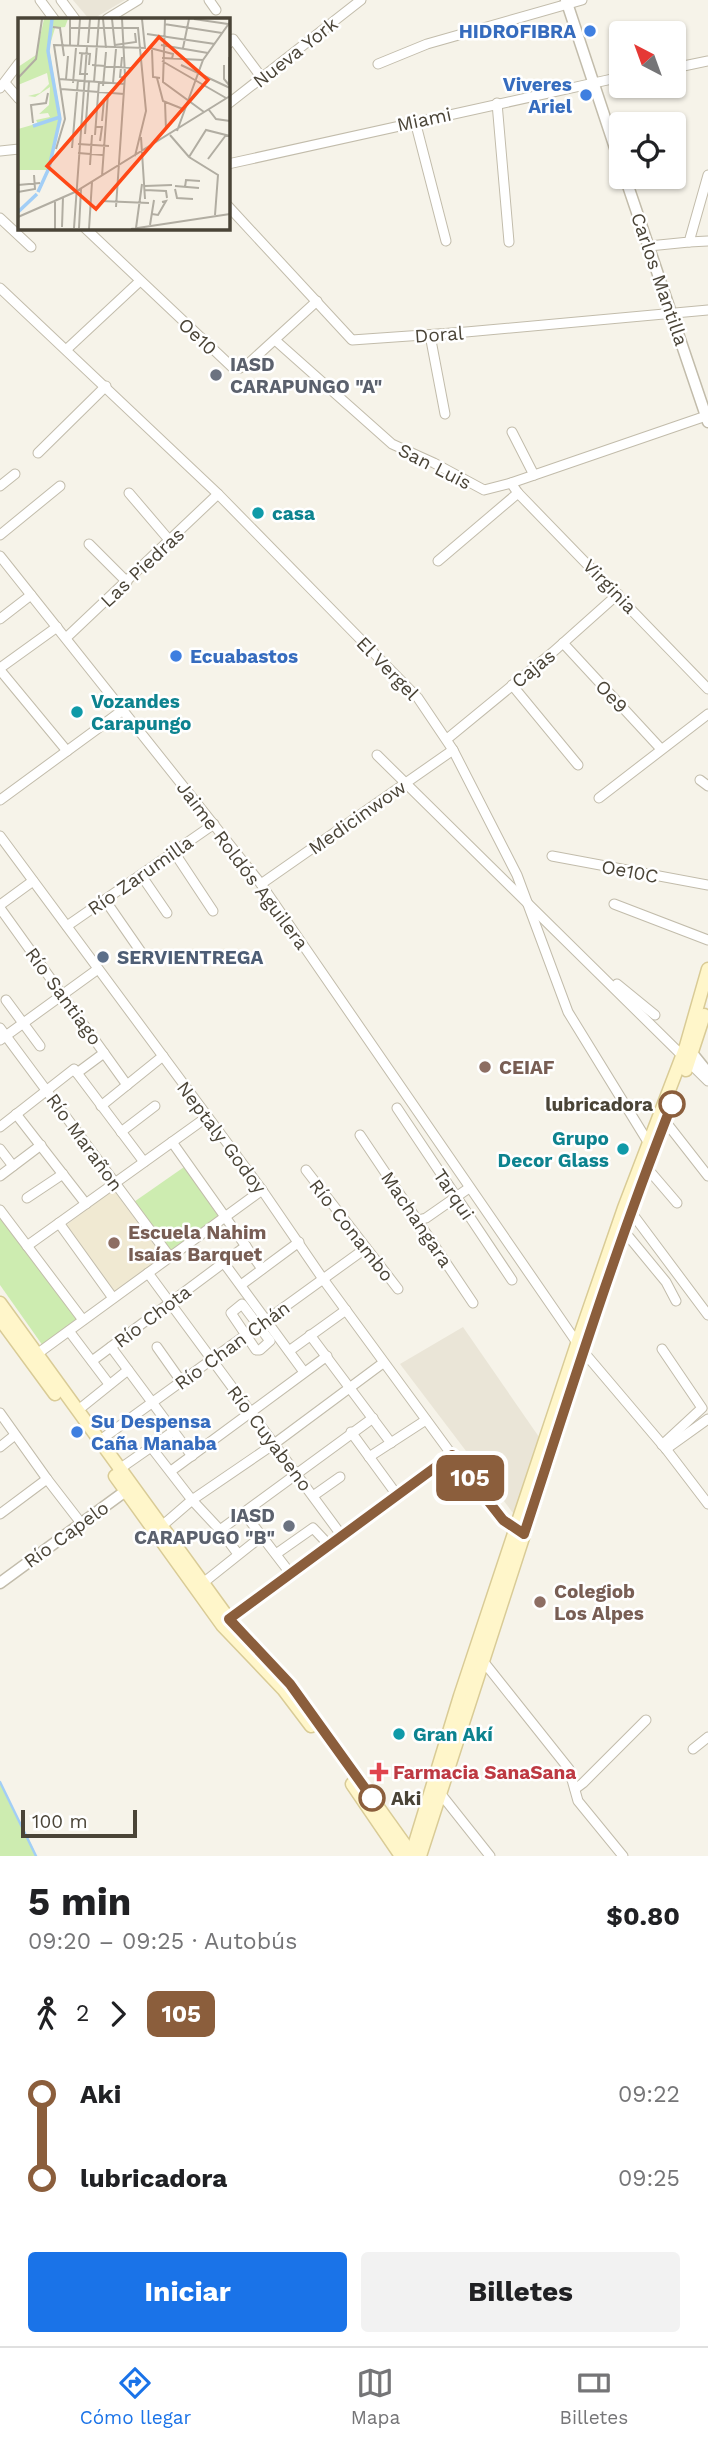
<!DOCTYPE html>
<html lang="es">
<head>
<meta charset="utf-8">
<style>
  body { margin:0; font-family:"Work Sans",sans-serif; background:#f2f2f2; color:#202124; height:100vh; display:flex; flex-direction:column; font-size:26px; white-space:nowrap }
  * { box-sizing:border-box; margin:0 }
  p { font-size:23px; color:#757577 }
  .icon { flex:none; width:38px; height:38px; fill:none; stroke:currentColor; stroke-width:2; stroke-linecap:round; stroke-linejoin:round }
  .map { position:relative; height:1856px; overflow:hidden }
  .sheet { display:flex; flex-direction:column; background:#fff; flex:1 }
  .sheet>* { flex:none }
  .badge { padding:0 14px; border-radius:10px; font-size:24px; line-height:46px }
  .needle { width:46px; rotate:319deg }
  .fabs { position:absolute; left:609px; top:21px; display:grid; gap:14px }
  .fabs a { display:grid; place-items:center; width:77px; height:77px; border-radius:7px; background:#fff; box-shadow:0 2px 5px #0004; font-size:35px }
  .scale { position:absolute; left:21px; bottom:18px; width:116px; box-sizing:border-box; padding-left:7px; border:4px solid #4a4437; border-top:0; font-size:19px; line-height:24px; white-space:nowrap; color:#4a4437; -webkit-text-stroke:5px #fff; paint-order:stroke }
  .map>.badge { position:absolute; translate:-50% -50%; box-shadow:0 0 0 4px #fff }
  .legs { display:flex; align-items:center; gap:10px; height:77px; padding:0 28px; font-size:23px }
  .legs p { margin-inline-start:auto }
  .head { display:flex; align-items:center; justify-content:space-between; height:119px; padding:0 28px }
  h1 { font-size:38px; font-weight:700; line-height:52px }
  .action { display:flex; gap:14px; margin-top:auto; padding:14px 28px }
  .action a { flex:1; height:80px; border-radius:7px; background:#1a73e8; color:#fff; font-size:28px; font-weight:700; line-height:80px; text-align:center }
  .action a+a { background:#f2f2f2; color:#202124 }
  ul { padding:0 28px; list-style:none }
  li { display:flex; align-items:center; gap:24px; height:84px; font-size:26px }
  li i { display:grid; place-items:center; width:10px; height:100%; margin:0 9px; background:currentColor }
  li i::after { content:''; width:18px; height:18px; margin:-9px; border:5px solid; border-radius:50%; background:#fff }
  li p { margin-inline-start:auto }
  li:first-child i { background:linear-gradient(#0000 50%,currentColor 0) }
  li:last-child i { background:linear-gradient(currentColor 50%,#0000 0) }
  .dock { display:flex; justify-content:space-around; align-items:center; height:98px; border-top:2px solid #e0e0e0; background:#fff; font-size:19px; color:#757577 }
  .dock a { display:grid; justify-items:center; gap:4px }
  .dock .on { color:#1a73e8 }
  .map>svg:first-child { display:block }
</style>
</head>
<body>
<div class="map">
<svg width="708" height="1856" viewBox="0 0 708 1856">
  <rect width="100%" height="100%" fill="#f6f3e9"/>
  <g fill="#eae5d7">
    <polygon points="73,0 125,0 93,19 89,19"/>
    <polygon points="463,1327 539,1437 517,1512 513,1513 400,1364"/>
  </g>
  <polygon fill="#f0e9d2" points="109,1192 115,1192 165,1259 113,1296 64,1227"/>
  <g fill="#cdecb0">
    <polygon points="187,1165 224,1215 172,1254 131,1204"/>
    <polygon points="0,1208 83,1316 43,1346 0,1285"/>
    <polygon points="0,1782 34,1850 36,1856 0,1856"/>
  </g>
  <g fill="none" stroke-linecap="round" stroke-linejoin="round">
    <polyline stroke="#a2cef6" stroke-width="2.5" points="0,1782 36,1856"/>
    <defs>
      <g id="minor">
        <polyline points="40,0 54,19"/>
        <polyline points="61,0 75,19"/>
        <polyline points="209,0 216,10"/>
        <polyline points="107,19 138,0"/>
        <polyline points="228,44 233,39 262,78"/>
        <polyline points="378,64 427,44 582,0"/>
        <polyline points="674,68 708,61"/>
        <polyline points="5,83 19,99"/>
        <polyline points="0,88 19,63"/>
        <polyline points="497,103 509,242"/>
        <polyline points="228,104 361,0"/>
        <polyline points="415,121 446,241"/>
        <polyline points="0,151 19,149"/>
        <polyline points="228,164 621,77"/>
        <polyline points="228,206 352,340 466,332 708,310"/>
        <polyline points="0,218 31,247"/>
        <polyline points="85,228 232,367 240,368 248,364 317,301"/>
        <polyline points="689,242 708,241"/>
        <polyline points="649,246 689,242 708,175"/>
        <polyline points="0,288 218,494 418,698 453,750 517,875 568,1012 648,1142"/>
        <polyline points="430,335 445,414"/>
        <polyline points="275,340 392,444 434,463 484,490 511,483 706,416"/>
        <polyline points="67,349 140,281"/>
        <polyline points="512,432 534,475"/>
        <polyline points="38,453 106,386"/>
        <polyline points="511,483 518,493 708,689"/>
        <polyline points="0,486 15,474"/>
        <polyline points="129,493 170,541"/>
        <polyline points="0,535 60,486"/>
        <polyline points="89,544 127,582"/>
        <polyline points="0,556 261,884 582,1350 666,1449 708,1504"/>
        <polyline points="438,561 518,493"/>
        <polyline points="0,619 31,595"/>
        <polyline points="66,638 218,494"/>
        <polyline points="563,643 661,749"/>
        <polyline points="0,668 57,627"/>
        <polyline points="0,670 67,751"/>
        <polyline points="512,685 578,765"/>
        <polyline points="447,739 553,652 618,594"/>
        <polyline points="377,755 708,1081"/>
        <polyline points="700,780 708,786"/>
        <polyline points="599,798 708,714"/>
        <polyline points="0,800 123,710"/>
        <polyline points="0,836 262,1190 323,1279 452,1455 503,1520 520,1531"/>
        <polyline points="174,852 213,911"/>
        <polyline points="552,856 708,885"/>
        <polyline points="141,875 167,913"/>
        <polyline points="261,884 453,750"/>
        <polyline points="105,900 141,952"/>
        <polyline points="614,904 708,940"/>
        <polyline points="0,905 33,881"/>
        <polyline points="0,908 127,1085"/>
        <polyline points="67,926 214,824"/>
        <polyline points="617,984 655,1015"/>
        <polyline points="6,1000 40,1046"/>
        <polyline points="0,1028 170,1257"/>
        <polyline points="0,1040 98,969"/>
        <polyline points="77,1073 104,1053"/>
        <polyline points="101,1106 163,1056"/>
        <polyline points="397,1108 512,1280"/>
        <polyline points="16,1114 86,1204"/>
        <polyline points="665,1121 708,1176"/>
        <polyline points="0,1127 74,1069 144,1162"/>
        <polyline points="121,1132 155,1106"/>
        <polyline points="360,1135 473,1303"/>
        <polyline points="172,1142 262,1269"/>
        <polyline points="0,1149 13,1166"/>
        <polyline points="647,1168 677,1203"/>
        <polyline points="306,1170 398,1289"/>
        <polyline points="0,1176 41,1145"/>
        <polyline points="27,1198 63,1174"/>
        <polyline points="0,1210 83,1320"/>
        <polyline points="631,1212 708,1315"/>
        <polyline points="418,1220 426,1218 469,1188"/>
        <polyline points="59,1223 113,1298"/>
        <polyline points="624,1231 666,1282 676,1301"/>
        <polyline points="27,1246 207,1117"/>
        <polyline points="224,1263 304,1372"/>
        <polyline points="148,1273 342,1536"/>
        <polyline points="241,1285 299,1242"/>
        <polygon points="242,1304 270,1341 260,1350 256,1350 231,1313"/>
        <polyline points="69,1331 109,1384"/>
        <polyline points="310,1335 391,1443"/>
        <polyline points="111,1347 192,1456"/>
        <polyline points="157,1347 181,1381"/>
        <polyline points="662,1349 702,1408 662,1445"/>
        <polyline points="289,1351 346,1310"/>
        <polyline points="37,1354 262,1190"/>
        <polyline points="92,1361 246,1246"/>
        <polyline points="77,1411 128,1370"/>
        <polyline points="0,1413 47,1479 81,1523"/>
        <polyline points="351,1432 397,1495"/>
        <polyline points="99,1441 366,1248"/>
        <polyline points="0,1447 15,1435"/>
        <polyline points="151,1447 192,1500 220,1530 238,1554"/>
        <polyline points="666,1449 708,1419"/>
        <polyline points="369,1457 426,1420"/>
        <polyline points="118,1470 174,1431"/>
        <polyline points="171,1471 327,1356"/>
        <polyline points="313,1496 340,1477"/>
        <polyline points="244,1513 290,1573"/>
        <polyline points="0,1514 47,1479"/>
        <polyline points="162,1526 192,1500 274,1444 383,1363"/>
        <polyline points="220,1530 373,1418"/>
        <polyline points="276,1554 313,1528 329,1545"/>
        <polyline points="203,1583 262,1536"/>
        <polyline points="226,1622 452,1455"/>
        <polyline points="483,1661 569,1769 578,1801 623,1856"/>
        <polyline points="693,1749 708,1737"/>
        <polyline points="575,1789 583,1783 646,1720"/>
        <polyline points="440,1793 490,1856"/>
      </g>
      <g id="tertiary">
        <polyline points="566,0 621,166"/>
        <polyline points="625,177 708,422"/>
        <polyline points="688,1048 708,1073"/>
        <polyline points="0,1583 131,1487"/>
      </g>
      <g id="secondary">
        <polyline points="686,1070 704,1015"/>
        <polyline points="0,1303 229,1619 290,1684 413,1856"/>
        <polyline points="0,1319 55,1394"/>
        <polyline points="115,1476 222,1625 283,1689 311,1726"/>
        <polyline points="352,1784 401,1856"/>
        <polyline points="411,1856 460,1696 577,1344 624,1208 686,1046 708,969"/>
        <polyline points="420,1856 561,1420"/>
      </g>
    </defs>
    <use href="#minor" stroke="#c2bcab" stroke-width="11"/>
    <use href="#tertiary" stroke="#c2bcab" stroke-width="13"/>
    <use href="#secondary" stroke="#d9cb96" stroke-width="15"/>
    <use href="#minor" stroke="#fff" stroke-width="9"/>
    <use href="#tertiary" stroke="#fff" stroke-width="10"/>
    <use href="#secondary" stroke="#fff6ca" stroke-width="12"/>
  </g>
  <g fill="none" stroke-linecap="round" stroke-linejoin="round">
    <defs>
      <path id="line-1" d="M372,1798L290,1684L229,1619L452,1455L503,1520L524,1534C571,1390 616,1246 672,1104"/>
    </defs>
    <use href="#line-1" stroke="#fff" stroke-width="16"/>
    <use href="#line-1" stroke="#8b5e3c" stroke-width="10"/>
  </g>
  <g fill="#3f7fe0" stroke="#fff" stroke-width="2.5">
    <circle cx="590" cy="31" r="7"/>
    <circle cx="586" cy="95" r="7"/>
    <circle cx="176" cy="656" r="7"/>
    <circle cx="77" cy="1432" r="7"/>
  </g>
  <g fill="#6b7280" stroke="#fff" stroke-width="2.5">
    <circle cx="216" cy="375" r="7"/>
    <circle cx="289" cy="1526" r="7"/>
  </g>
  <g fill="#0f9aa8" stroke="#fff" stroke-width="2.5">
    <circle cx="258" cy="513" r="7"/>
    <circle cx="77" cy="712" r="7"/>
    <circle cx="623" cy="1149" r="7"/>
    <circle cx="399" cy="1734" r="7"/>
  </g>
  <circle fill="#5c6f8a" stroke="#fff" stroke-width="2.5" cx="103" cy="957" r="7"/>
  <g fill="#8d6e63" stroke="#fff" stroke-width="2.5">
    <circle cx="485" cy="1067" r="7"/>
    <circle cx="114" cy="1243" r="7"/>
    <circle cx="540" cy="1602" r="7"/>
  </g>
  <g fill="#fff" stroke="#8b5e3c" stroke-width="3.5">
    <circle cx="672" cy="1104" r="12"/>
    <circle cx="372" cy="1798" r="12"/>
  </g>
  <path fill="#e0444e" stroke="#fff" stroke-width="2.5" d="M375.5 1761.5h7v7h7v7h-7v7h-7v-7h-7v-7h7z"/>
  <g text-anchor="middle" stroke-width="5" stroke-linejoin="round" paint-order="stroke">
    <g font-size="19" font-weight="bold" fill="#366cbe" stroke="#fff" text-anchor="end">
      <text x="576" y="38">HIDROFIBRA</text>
      <text x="572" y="91">Viveres<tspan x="572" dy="22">Ariel</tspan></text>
      <text x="190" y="663" text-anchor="start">Ecuabastos</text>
      <text x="91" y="1428" text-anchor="start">Su Despensa<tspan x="91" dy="22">Caña Manaba</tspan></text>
    </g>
    <g font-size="19" fill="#4a4437" stroke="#fff">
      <text transform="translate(295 52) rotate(-38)" y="7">Nueva York</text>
      <text transform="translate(424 119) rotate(-12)" y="7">Miami</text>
      <text transform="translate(660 279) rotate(71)" y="7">Carlos Mantilla</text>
      <text transform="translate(439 334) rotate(-4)" y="7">Doral</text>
      <text transform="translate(198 336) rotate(43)" y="7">Oe10</text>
      <text transform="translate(435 466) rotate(27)" y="7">San Luis</text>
      <text transform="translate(142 567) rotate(-43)" y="7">Las Piedras</text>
      <text transform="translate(610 586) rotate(46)" y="7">Virginia</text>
      <text transform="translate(388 668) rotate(46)" y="7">El Vergel</text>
      <text transform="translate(533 668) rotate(-39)" y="7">Cajas</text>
      <text transform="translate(612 696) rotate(47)" y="7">Oe9</text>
      <text transform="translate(357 817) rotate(-35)" y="7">Medicinwow</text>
      <text transform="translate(243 865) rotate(53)" y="7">Jaime Roldós Aguilera</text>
      <text transform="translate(630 871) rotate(11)" y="7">Oe10C</text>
      <text transform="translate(140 875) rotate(-35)" y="7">Río Zarumilla</text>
      <text transform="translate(64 996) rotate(54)" y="7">Río Santiago</text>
      <text transform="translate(222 1137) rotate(53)" y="7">Neptaly Godoy</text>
      <text transform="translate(85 1142) rotate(54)" y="7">Río Marañon</text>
      <text transform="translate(454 1194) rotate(56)" y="7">Tarqui</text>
      <text transform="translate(417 1219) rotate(56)" y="7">Machangara</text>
      <text transform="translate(352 1230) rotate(52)" y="7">Río Conambo</text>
      <text transform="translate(152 1316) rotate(-37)" y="7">Río Chota</text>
      <text transform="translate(232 1345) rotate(-36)" y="7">Río Chan Chán</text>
      <text transform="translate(270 1438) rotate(53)" y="7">Río Cuyabeno</text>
      <text transform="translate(66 1534) rotate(-36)" y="7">Río Capelo</text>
    </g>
    <g font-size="19" font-weight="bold" fill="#5b616d" stroke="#fff" text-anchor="start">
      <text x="230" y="371">IASD<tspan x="230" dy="22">CARAPUNGO "A"</tspan></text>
      <text x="275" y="1522" text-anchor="end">IASD<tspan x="275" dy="22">CARAPUGO "B"</tspan></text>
    </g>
    <g font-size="19" font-weight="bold" fill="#0d838f" stroke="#fff" text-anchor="start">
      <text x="272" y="520">casa</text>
      <text x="91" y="708">Vozandes<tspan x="91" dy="22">Carapungo</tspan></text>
      <text x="609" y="1145" text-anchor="end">Grupo<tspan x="609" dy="22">Decor Glass</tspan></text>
      <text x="413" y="1741">Gran Akí</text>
    </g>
    <g font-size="19" font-weight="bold" fill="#4e5e75" stroke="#fff" text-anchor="start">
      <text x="117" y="964">SERVIENTREGA</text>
    </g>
    <g font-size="19" font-weight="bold" fill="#785e54" stroke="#fff" text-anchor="start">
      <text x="499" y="1074">CEIAF</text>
      <text x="128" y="1239">Escuela Nahim<tspan x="128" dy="22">Isaías Barquet</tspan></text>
      <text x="554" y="1598">Colegiob<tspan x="554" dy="22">Los Alpes</tspan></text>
    </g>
    <g font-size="19" font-weight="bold" fill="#4a4437" stroke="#fff" text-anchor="end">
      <text x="653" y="1111">lubricadora</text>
      <text x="391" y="1805" text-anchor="start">Aki</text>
    </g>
    <g font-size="19" font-weight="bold" fill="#be3a42" stroke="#fff" text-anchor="start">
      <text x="393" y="1779">Farmacia SanaSana</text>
    </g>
  </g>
  <g transform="translate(18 18)">
    <rect width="212" height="212" fill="#f6f3e9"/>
    <path d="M26,1H50L47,9L37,10L31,30L43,100L35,135L18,102L32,99L30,95L21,96L31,87L32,69L17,79L10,78L22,75L31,66L29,55L0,67V49L18,37Z" fill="#cdecb0"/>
    <path d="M42,99L30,152H0V111Z" fill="#cdecb0"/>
    <path fill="none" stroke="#a2cef6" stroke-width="3.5" d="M15,108L42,99M20,174L31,150L42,101L30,33L34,1M0,194L19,176"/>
    <path fill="none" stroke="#b1ada2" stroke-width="2" d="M52,1V28M85,1L88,30M94,1L97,29M147,1L145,64L186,94M176,1L210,6M146,6L204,15M35,9L42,10L46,38M51,10H121M129,16L197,26M70,25L72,1M97,27L118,24L117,15M143,27L190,35M60,28L62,1M132,30L155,36L154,41M165,30L171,1M134,32L135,59L142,60M61,35L72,36L71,47M64,35L62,56H70M104,39L102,59L107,60M211,39V67M144,40L185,42M144,43L208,80M74,47L113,50M163,47L212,70M206,47V61L211,67M0,60L18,41L24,1M139,60L145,83L165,91M41,61L107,66M48,61L50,38M76,64L81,1M55,65L58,30M95,65L98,31M85,68L88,34M43,71L106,76M147,84L148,112M191,92L198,101L212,103M84,103L86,82M15,105L13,87L28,85L30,75M77,109H84L82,123M159,113L185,42L212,4M67,116L71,64M77,117L81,64M152,117L171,139L200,157L197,197M123,119L127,181M60,126L91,128M54,130L60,62M38,131L47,101L36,27L127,30L124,1M60,135L85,137M117,138L128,93L120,10M171,139L188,112L212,118M190,141L208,117M72,147L74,117M84,158L90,75M0,167L22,165M127,168L154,167M157,168L181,170M167,169L168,162L182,163M157,171L159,180L175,181M127,172L148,173L149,180M0,174L17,171L16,157M83,183L131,185M98,189L107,57L104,1M134,196L140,197L148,183L144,184M0,199L57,174L212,78M132,207L136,182M44,209L45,179M56,210L69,29M61,210L63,171M118,210L124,166M37,211V182M71,211L74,164M113,211L212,196"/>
    <path fill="#ff4917" fill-opacity="0.15" stroke="#ff4917" stroke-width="3.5" d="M141,19L190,62L78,191L29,148Z"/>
    <rect width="212" height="212" fill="none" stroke="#4a4437" stroke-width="3.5"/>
  </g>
</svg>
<div class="fabs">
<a><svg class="needle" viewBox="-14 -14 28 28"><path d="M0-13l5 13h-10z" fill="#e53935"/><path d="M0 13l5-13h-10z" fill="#757577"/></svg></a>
<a><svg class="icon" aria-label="locate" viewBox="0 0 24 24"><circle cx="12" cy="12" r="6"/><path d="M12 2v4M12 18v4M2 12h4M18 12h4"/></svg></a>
</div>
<div class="scale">100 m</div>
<b class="badge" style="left:470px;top:1478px;background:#8b5e3c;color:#fff">105</b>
</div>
<section class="sheet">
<div class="head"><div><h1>5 min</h1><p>09:20 – 09:25 · Autobús</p></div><b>$0.80</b></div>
<div class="legs"><svg class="icon" aria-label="walk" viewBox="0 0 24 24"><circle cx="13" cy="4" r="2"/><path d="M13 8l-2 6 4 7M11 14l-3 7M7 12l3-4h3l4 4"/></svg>2<svg class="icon" aria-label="forward" viewBox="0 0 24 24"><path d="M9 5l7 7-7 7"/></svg><b class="badge" style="background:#8b5e3c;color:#fff">105</b></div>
<ul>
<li><i style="color:#8b5e3c"></i><b>Aki</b><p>09:22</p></li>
<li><i style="color:#8b5e3c"></i><b>lubricadora</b><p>09:25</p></li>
</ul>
<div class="action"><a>Iniciar</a><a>Billetes</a></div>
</section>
<nav class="dock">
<a class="on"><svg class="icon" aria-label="directions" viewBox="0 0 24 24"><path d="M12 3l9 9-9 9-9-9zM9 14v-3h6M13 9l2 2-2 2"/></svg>Cómo llegar</a>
<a><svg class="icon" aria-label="map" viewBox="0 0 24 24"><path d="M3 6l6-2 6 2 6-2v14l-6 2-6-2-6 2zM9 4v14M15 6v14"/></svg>Mapa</a>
<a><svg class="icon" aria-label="tickets" viewBox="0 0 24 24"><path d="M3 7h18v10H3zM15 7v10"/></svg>Billetes</a>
</nav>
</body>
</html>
